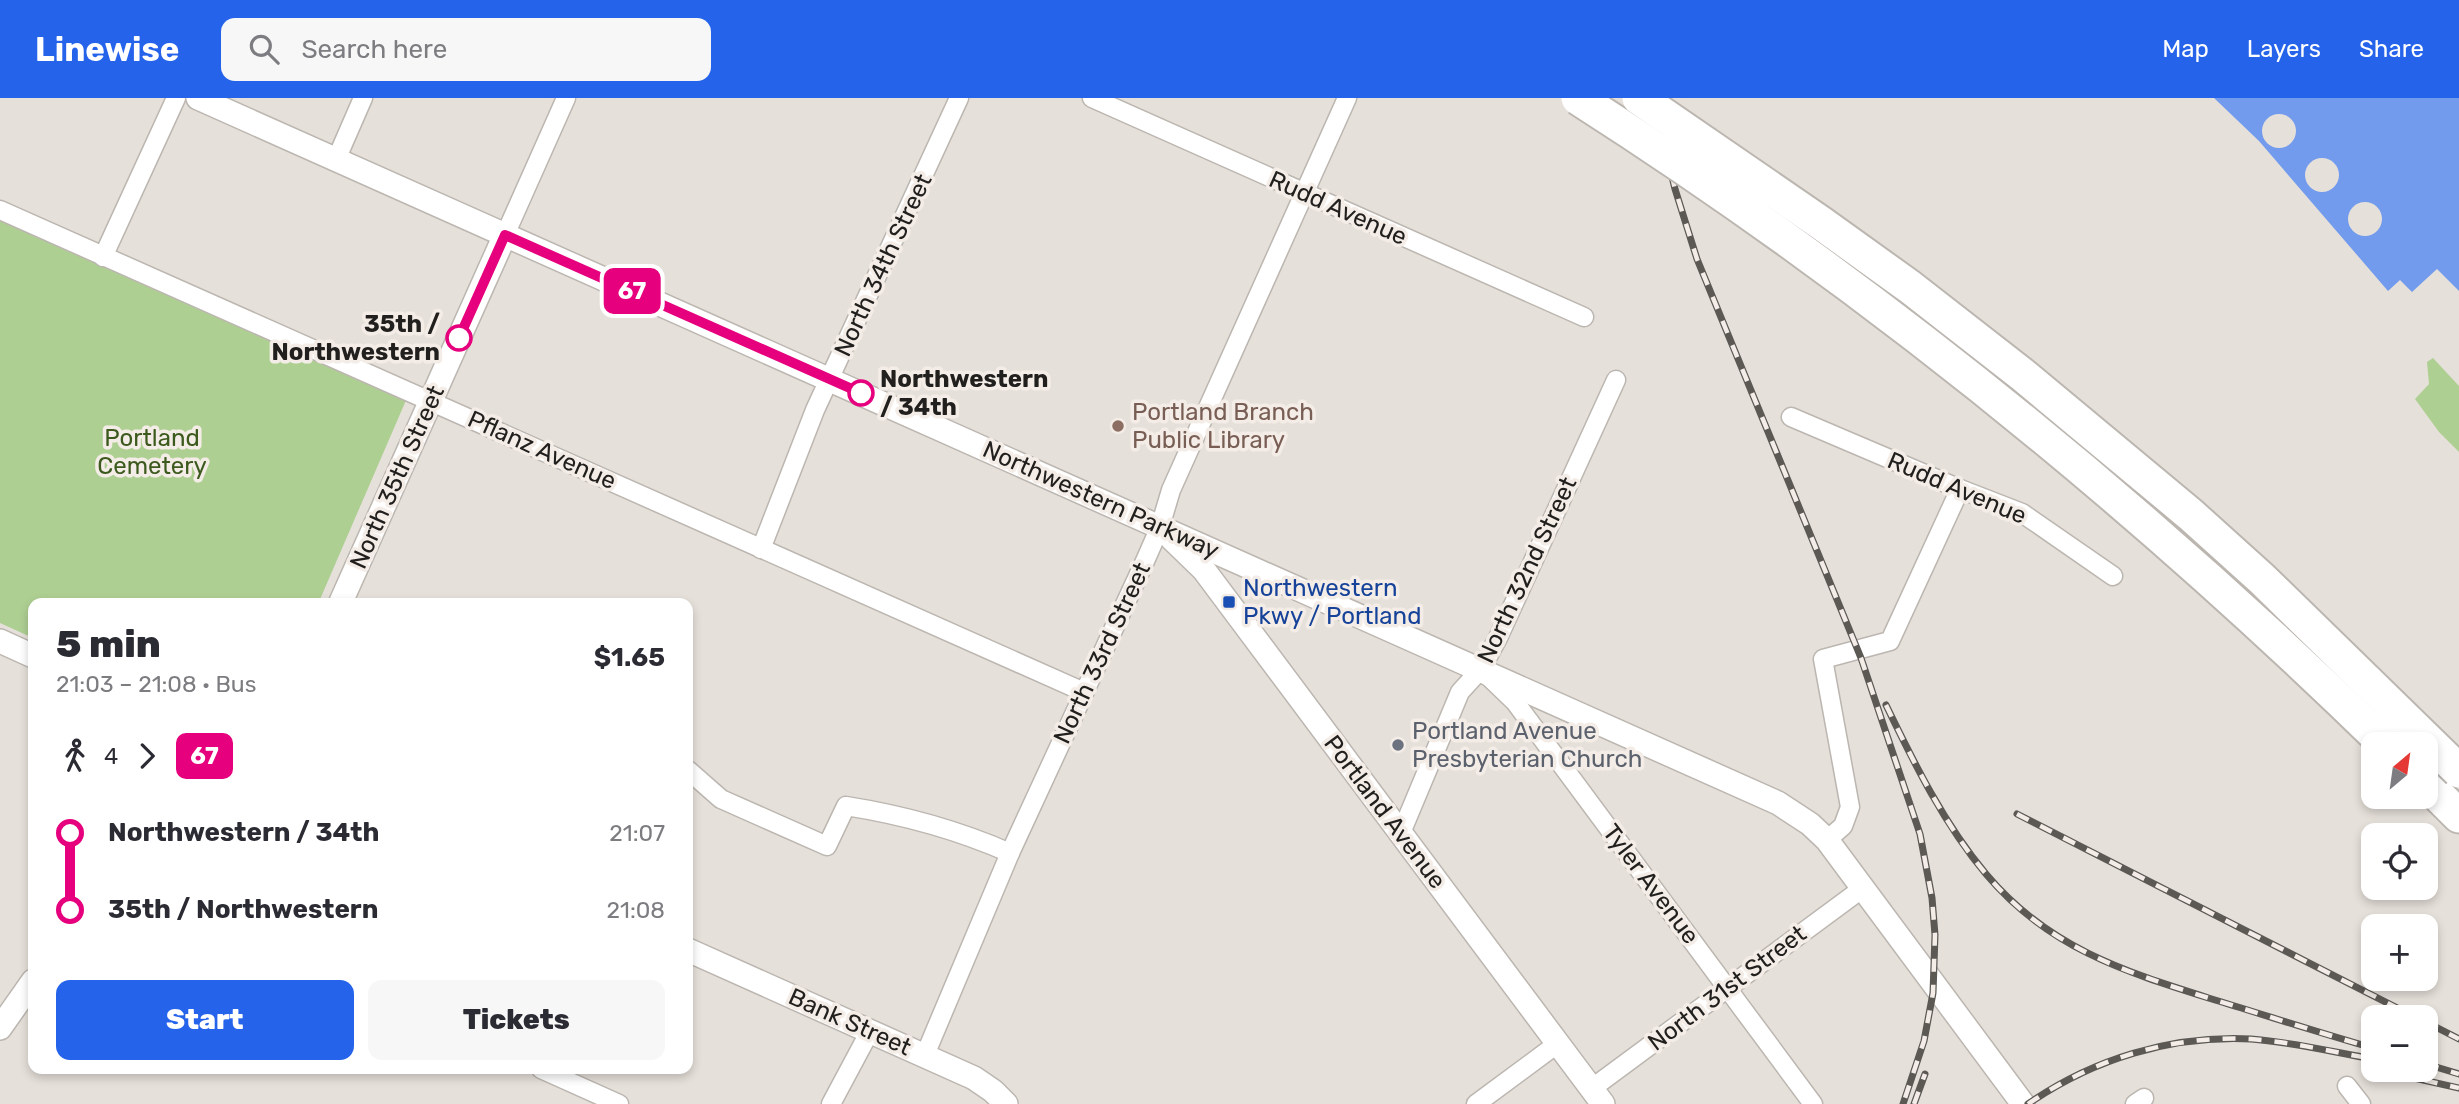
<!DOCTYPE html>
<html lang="en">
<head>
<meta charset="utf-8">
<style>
  body { margin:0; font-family:Rubik,sans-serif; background:#f7f7f7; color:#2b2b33; height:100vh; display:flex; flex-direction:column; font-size:26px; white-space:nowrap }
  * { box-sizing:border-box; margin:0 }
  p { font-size:23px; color:#7c7c81 }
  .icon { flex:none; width:38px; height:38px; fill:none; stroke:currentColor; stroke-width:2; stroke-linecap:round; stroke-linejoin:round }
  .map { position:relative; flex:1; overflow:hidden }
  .details { position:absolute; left:28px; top:500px; width:665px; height:476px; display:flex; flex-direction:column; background:#fff; border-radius:14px; box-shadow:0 4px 10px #0003 }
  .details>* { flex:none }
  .badge { padding:0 14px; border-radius:10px; font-size:24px; line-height:46px }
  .needle { width:46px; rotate:29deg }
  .fabs { position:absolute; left:2361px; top:634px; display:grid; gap:14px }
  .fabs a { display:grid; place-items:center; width:77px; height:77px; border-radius:14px; background:#fff; box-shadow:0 4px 10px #0003; font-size:35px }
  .map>.badge { position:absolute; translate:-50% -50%; box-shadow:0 0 0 4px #fff }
  .legs { display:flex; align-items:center; gap:10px; height:77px; padding:0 28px; font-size:23px }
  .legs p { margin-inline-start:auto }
  .headline { display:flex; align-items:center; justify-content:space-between; height:119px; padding:0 28px }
  h1 { font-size:38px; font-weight:800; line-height:52px }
  .cta { display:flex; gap:14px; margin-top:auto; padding:14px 28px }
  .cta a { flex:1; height:80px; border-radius:14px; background:#2563eb; color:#fff; font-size:28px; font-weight:800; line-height:80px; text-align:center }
  .cta a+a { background:#f7f7f7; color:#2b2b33 }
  ul { padding:0 28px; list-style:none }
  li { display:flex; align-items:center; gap:24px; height:77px; font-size:26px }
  li i { display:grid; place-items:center; width:10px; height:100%; margin:0 9px; background:currentColor }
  li i::after { content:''; width:18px; height:18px; margin:-9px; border:5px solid; border-radius:50%; background:#fff }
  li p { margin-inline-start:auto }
  li:first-child i { background:linear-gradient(#0000 50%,currentColor 0) }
  li:last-child i { background:linear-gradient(currentColor 50%,#0000 0) }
  header { display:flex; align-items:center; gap:42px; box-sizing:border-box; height:98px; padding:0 35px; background:#2563eb; color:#fff }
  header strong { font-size:33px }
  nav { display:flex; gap:38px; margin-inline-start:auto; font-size:24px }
  .search { width:490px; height:63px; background:#f7f7f7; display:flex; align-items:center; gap:18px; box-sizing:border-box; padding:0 24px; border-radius:14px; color:#7c7c81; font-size:26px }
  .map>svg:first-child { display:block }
</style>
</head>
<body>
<header>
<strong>Linewise</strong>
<div class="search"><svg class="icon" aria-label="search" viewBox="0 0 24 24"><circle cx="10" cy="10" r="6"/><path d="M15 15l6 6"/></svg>Search here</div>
<nav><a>Map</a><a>Layers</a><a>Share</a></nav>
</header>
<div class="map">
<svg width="2459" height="1006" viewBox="0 0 2459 1006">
  <rect width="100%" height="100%" fill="#e6e0da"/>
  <g fill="#aecf92">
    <polygon points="0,121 407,300 318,506 33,506 33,540 0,525"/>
    <polygon points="2433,260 2459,288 2459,354 2439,334 2415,301 2429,286 2427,264"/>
  </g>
  <polygon fill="#729bed" points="2214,0 2459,0 2459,193 2437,171 2412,194 2400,182 2388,193 2259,43"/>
  <g fill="#e6e0da">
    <circle cx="2279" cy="33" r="17"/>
    <circle cx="2322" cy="77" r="17"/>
    <circle cx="2365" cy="121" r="17"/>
  </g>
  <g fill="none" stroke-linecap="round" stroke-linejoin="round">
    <defs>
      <g id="minor">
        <polyline points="1092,0 1584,219"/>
        <polyline points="336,62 363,0"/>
        <polyline points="0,112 1084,594"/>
        <polyline points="505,137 566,0"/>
        <polyline points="103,159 176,0"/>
        <polyline points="1791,319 1960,391 2022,415 2113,478"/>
        <polyline points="761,451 815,312 959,0"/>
        <polyline points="1490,580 1515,604 1813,1006"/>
        <path d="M688,672L721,701L827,748L846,708C903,717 958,732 1010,755"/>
        <polyline points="1401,735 1460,594 1481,571 1498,540 1616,282"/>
        <polyline points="1827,742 1843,728 1850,709 1823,561 1890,543 1960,391"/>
        <polyline points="925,957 1010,755 1145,463 1160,429 1171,392 1347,0"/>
        <polyline points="541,971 619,1006"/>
        <polyline points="2347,988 2361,1006"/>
        <polyline points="1591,991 1863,790"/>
        <polyline points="831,1006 870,933"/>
        <polyline points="1476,1006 1557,946"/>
        <polyline points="2135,1006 2144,1000"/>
      </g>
      <g id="tertiary">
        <polyline points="198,0 1778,705 1810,726 1827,742 2023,1006"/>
        <polyline points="1172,441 1204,472 1603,1006"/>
        <polyline points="340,506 505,137"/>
        <polyline points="0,543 33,558"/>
        <polyline points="688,852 974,980 993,993 1006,1006"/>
        <polyline points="0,930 33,883"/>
      </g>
      <polyline id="motorway" points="2426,685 2459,718"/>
    </defs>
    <use href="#minor" stroke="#bcb6b0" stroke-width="21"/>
    <use href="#tertiary" stroke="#bcb6b0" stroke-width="26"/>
    <use href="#motorway" stroke="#bcb6b0" stroke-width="37"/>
    <use href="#minor" stroke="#fff" stroke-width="18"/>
    <use href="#tertiary" stroke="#fff" stroke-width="23"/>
    <use href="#motorway" stroke="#fff" stroke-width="33"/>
    <defs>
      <g id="rail">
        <polyline points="1653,0 1675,91 1697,161 1861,560 1920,736 1932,800 1935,837 1933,895 1924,943 1903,1006"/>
        <path d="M1886,607C1914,665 1944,726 1986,776C2049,851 2126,874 2215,902C2268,918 2320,935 2373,950"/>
        <polyline points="2017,716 2415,919"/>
        <polyline points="2426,924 2459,941"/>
        <polyline points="2426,966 2459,976"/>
        <polyline points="2374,971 2459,990"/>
        <polyline points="1914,1006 1925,976"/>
        <path d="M2028,1006C2093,961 2171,937 2251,941C2292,944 2333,954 2373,961"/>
      </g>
    </defs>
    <use href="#rail" stroke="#5c5955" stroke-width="7"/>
    <use href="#rail" stroke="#f4ede7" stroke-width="4.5" stroke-dasharray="13" stroke-linecap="butt"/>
    <defs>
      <g id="motorway-bridge">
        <path d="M1578,0C1869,186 2138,405 2385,646"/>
        <polyline points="1639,0 1821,125 1910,189 2024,278 2191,417 2262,481 2459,673"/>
      </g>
    </defs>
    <use href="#motorway-bridge" stroke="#bcb6b0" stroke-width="37" stroke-linecap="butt"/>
    <use href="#motorway-bridge" stroke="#fff" stroke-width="33"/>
  </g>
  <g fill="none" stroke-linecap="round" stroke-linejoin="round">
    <defs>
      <polyline id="line-1" points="459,240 505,137 861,295"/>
    </defs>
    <use href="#line-1" stroke="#fff" stroke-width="16"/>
    <use href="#line-1" stroke="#e6007e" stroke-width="10"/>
  </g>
  <g fill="#fff" stroke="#e6007e" stroke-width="3.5">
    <circle cx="459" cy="240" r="12"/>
    <circle cx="861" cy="295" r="12"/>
  </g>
  <circle fill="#8d6e63" stroke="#f4ede7" stroke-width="2.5" cx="1118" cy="328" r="7"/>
  <rect fill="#1a4fb4" stroke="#f4ede7" stroke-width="2.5" x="1222" y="497" width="14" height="14" rx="3.5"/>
  <circle fill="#6b7280" stroke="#f4ede7" stroke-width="2.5" cx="1398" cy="647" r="7"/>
  <g text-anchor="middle" stroke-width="7" stroke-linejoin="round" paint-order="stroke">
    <g font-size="24" fill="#22201e" stroke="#f4ede7">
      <text transform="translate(1338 110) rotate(24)" y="8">Rudd Avenue</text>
      <text transform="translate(883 167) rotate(-65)" y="8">North 34th Street</text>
      <text transform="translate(542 352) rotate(24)" y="8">Pflanz Avenue</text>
      <text transform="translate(397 379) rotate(-66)" y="8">North 35th Street</text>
      <text transform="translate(1957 390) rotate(23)" y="8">Rudd Avenue</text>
      <text transform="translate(1101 402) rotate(24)" y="8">Northwestern Parkway</text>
      <text transform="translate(1527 472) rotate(-65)" y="8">North 32nd Street</text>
      <text transform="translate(1102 555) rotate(-65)" y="8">North 33rd Street</text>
      <text transform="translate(1385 714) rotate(53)" y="8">Portland Avenue</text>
      <text transform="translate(1651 786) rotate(53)" y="8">Tyler Avenue</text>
      <text transform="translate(1727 890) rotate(-37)" y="8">North 31st Street</text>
      <text transform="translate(850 924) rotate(24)" y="8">Bank Street</text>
    </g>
    <g font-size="24" font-weight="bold" fill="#22201e" stroke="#f4ede7" text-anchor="end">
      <text x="440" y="234">35th /<tspan x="440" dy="28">Northwestern</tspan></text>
      <text x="880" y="289" text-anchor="start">Northwestern<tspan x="880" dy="28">/ 34th</tspan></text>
    </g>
    <g font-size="24" fill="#785e54" stroke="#f4ede7" text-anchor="start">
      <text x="1132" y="322">Portland Branch<tspan x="1132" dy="28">Public Library</tspan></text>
    </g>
    <g font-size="24" fill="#3c5a1d" stroke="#f4ede7">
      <text x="152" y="348">Portland<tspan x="152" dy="28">Cemetery</tspan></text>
    </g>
    <g font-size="24" fill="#164399" stroke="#f4ede7" text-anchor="start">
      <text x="1243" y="498">Northwestern<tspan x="1243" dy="28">Pkwy / Portland</tspan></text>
    </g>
    <g font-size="24" fill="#5b616d" stroke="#f4ede7" text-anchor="start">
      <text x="1412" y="641">Portland Avenue<tspan x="1412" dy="28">Presbyterian Church</tspan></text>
    </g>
  </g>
</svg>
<div class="fabs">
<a><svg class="needle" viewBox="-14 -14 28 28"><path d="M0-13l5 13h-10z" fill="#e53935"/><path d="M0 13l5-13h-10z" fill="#7c7c81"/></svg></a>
<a><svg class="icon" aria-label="locate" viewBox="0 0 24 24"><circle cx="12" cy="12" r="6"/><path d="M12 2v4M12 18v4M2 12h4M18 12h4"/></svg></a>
<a>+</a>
<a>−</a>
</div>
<b class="badge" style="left:632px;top:193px;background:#e6007e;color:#fff">67</b>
<section class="details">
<div class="headline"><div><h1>5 min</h1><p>21:03 – 21:08 · Bus</p></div><b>$1.65</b></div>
<div class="legs"><svg class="icon" aria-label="walk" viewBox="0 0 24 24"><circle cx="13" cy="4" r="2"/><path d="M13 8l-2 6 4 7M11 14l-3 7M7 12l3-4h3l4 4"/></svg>4<svg class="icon" aria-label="forward" viewBox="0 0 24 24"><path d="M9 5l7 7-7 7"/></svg><b class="badge" style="background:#e6007e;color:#fff">67</b></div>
<ul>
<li><i style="color:#e6007e"></i><b>Northwestern / 34th</b><p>21:07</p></li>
<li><i style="color:#e6007e"></i><b>35th / Northwestern</b><p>21:08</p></li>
</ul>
<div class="cta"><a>Start</a><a>Tickets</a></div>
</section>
</div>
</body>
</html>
